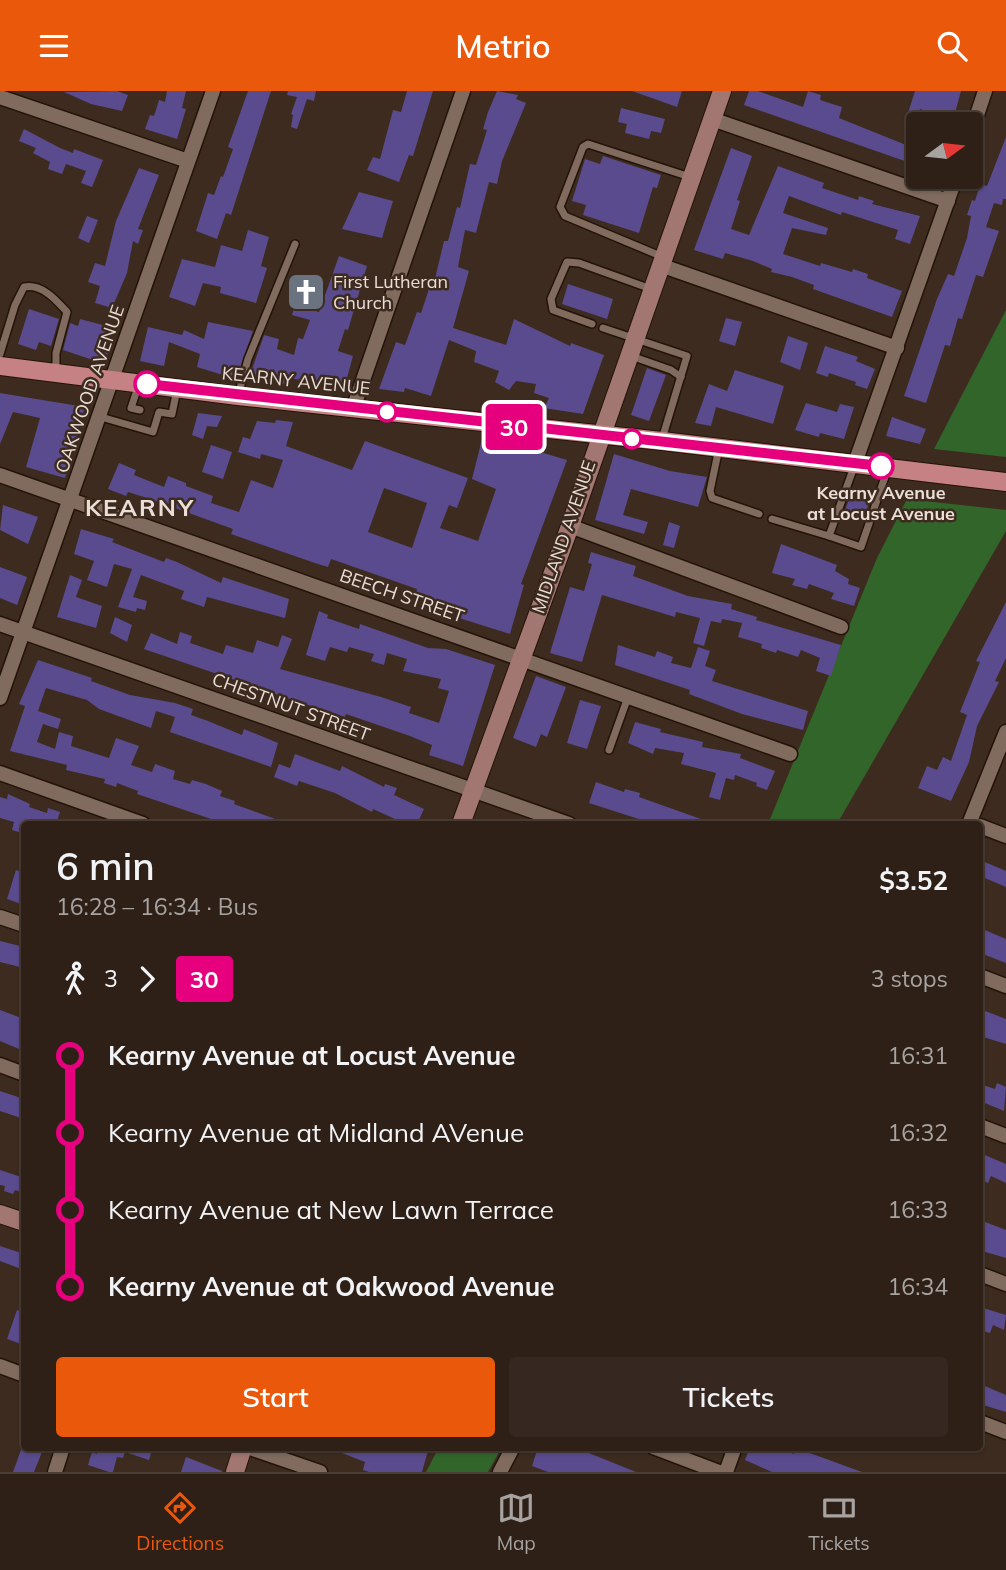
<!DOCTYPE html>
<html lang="en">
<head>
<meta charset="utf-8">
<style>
  body { margin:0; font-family:Mulish,sans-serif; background:#362820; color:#f1f3f6; height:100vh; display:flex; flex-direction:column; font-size:26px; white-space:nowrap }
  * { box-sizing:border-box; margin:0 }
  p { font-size:23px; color:#a7a3a1 }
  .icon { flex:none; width:38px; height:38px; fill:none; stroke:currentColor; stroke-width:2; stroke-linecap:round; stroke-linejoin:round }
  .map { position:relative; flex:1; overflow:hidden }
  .drawer { position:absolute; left:21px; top:730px; width:962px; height:630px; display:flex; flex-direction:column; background:#2e2017; border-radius:7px; box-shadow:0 2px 5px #0004,0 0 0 2px #493e36 }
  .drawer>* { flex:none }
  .badge { padding:0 14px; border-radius:5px; font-size:24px; line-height:46px }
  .needle { width:46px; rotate:75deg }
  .buttons { position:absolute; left:906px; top:21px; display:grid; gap:14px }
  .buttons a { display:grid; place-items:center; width:77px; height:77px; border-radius:7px; background:#2e2017; box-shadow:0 2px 5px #0004,0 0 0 2px #493e36; font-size:35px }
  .map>.badge { position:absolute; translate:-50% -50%; box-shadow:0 0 0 4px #fff }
  .legs { display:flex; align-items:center; gap:10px; height:77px; padding:0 35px; font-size:23px }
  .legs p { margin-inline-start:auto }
  .headline { display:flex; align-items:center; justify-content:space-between; height:119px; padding:0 35px }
  h1 { font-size:38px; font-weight:600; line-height:52px }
  .primary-button { display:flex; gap:14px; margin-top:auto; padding:14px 35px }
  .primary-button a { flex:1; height:80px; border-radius:7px; background:#ea580c; color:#fff; font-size:28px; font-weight:600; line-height:80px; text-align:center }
  .primary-button a+a { background:#362820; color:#f1f3f6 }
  ul { padding:0 35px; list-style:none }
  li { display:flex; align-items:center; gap:24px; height:77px; font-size:26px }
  li i { display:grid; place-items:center; width:10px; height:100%; margin:0 9px; background:currentColor }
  li i::after { content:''; width:18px; height:18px; margin:-9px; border:5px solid; border-radius:50%; background:#2e2017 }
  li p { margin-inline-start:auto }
  li:first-child i { background:linear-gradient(#0000 50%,currentColor 0) }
  li:last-child i { background:linear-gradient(currentColor 50%,#0000 0) }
  header { display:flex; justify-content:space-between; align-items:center; height:91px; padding:0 35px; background:#ea580c; color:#fff; font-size:32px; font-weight:600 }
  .menu { display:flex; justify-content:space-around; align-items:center; height:98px; border-top:2px solid #493e36; background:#2e2017; font-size:19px; color:#a7a3a1 }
  .menu a { display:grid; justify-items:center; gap:4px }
  .menu .on { color:#ea580c }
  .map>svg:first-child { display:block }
</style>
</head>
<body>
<header><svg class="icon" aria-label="menu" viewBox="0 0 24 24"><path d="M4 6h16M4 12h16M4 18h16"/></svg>Metrio<svg class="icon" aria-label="search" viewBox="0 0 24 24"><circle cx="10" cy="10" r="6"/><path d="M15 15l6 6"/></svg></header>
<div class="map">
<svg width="1006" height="1381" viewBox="0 0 1006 1381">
  <rect width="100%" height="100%" fill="#3d2b1f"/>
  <g fill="#31652a">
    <polygon points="1006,219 1006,366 934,358"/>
    <polygon points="907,408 1006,419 1006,440 837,733 768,733 877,467"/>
    <polygon points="439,1356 502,1356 488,1381 426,1381"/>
  </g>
  <g fill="#594b8d" fill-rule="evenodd">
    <polygon points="117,0 128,4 122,20 91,13 64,1"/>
    <polygon points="167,0 186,0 182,17 186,18 177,48 145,38 150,24 154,25 159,9 165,11"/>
    <polygon points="248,0 271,0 231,124 226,122 217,148 196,140 208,102 214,104 221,85 223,86 233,58 228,56"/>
    <polygon points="288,0 316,0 314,10 307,8 297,38 291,36 293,24 291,23 297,6 287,4"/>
    <polygon points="407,0 433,0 413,65 409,64 399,91 367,79 373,66 380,68 393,19 401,21"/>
    <polygon points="497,0 518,4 516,8 526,12 502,70 497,93 489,91 476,142 465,139 458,176 469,180 453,237 506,254 514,228 570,255 571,252 604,264 583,323 544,317 549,307 534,302 536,293 516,290 509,299 495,291 499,280 474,271 476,260 449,249 431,305 405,297 404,301 379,298 396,251 405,254 417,221 421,222 429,198 432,200 444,150 448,150 457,116 460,117 470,73 476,74 487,39 483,38 488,21"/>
    <polygon points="632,0 682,0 677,16"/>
    <polygon points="749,0 758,0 803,16 808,0 821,4 820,9 842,16 839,27 911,56 915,39 919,39 919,75 744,14"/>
    <polygon points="915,0 961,0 952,33 935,33 938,24 920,18 917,25 908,22"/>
    <polygon points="621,17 665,28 661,42 651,40 649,48 625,42 627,33 618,31"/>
    <polygon points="24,38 60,57 73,62 74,58 103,69 92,96 81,92 86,80 66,73 62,83 48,78 50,71 33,62 36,57 19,50"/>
    <polygon points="1006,46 1006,108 1003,108 1002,114 994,112 986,136 999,140 983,186 976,184 962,228 958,227 950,255 945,254 926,312 904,305 937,208 948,183 954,185 967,147 971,125 967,124 972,109 975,110 980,93 987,95"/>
    <polygon points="731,57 752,65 737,109 740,110 731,138 749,144 778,75 824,92 822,97 858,109 859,105 874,110 872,113 920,125 910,153 895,148 898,139 842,121 841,124 789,105 783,122 828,137 826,144 792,137 783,163 820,175 821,172 852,181 853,178 868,183 867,187 902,200 892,226 813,198 814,194 792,186 771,181 772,178 753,170 725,162 723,168 694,159"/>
    <polygon points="603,65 661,84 657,97 653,96 639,142 583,124 586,114 572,110 585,68 600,73"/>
    <polygon points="139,77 159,84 138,138 143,139 138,153 133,150 127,182 112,217 95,212 100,195 88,191 95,172 105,175 116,130"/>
    <polygon points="359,101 393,110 382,147 342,138"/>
    <polygon points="87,125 98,129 89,152 78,147"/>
    <polygon points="248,139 269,146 261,175 267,177 256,212 220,202 221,196 203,192 195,215 169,206 182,168 215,176 221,154 242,160"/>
    <polygon points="339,165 367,175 348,239 345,238 338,260 353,265 345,294 286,287 285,293 250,284 264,244 279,248 277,258 294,264 298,247 303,248 310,229 292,224 295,214 319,221"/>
    <polygon points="568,193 613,208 607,228 562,213"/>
    <polygon points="29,218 59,228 51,255 39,251 36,259 18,253"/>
    <polygon points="726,227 742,231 735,255 719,250"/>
    <polygon points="80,228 114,237 105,273 63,259 70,232 78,235"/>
    <polygon points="208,231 253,240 236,288 197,276 200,263 169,251 164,275 140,270 148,236 182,244 184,239 204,248"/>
    <polygon points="788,245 808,252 800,279 780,271"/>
    <polygon points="825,255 858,266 856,270 875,278 867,298 855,294 856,291 829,282 828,286 816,282"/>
    <polygon points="647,277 666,284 649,330 631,324"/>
    <polygon points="735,279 784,295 773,333 716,316 711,335 695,332 709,293 727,300"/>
    <polygon points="0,302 85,316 65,387 26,376 40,327 13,321 0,353"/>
    <polygon points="806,312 837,321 840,313 854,316 844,348 820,342 819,346 795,339"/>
    <polygon points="198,322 222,325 217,336 207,335 203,348 192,344"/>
    <polygon points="892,326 926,338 920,353 886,345"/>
    <path d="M276,329L293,331L286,355L352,379L365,350L468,387L457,417L449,414L440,437L478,450L496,398L472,388L483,344L567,369L521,493L524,494L510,543L459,527L462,519L416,503L417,498L331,468L328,476L315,472L231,443L233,438L150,408L128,401L126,405L108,398L119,372L136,379L134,384L164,396L168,385L186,392V395L213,405L211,412L239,421L251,389L273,397L283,369L261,363L260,368L238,361L243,346L250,348L257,330L275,332ZM384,397L427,412L412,457L368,441Z"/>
    <polygon points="211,354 232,361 223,388 202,381"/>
    <polygon points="614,363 670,380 707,386 698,416 631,398 623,424 648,431 644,443 595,429"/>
    <polygon points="853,397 873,399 864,428 843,425"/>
    <polygon points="3,414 38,426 28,453 0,439"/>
    <polygon points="669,431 680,435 674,457 663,454"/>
    <polygon points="81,438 114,448 112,451 164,471 166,467 177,471 221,492 223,486 289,508 285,527 207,506 204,516 181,508 184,500 141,484 133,506 147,510 145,519 137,517 136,521 118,516 132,478 114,473 107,496 87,489 94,470 74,463"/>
    <polygon points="781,453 837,474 835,480 849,488 848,493 860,497 854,515 831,508 834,502 809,493 807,498 792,494 795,488 772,482"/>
    <polygon points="591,461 636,475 633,485 688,505 732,513 731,518 757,526 756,529 841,554 831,585 816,580 820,567 801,559 798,566 777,559 776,562 761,557 762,553 738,546 742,532 722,528 721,532 711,530 704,555 693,552 700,527 676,521 675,526 602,504 582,571 550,562 570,496 584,500 592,473 588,472"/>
    <polygon points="0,476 27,486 17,514 0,507"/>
    <polygon points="70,484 82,489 76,506 102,515 96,537 57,526"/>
    <polygon points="1006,511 1006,567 995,590 999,591 977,635 969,671 951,710 918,697 927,675 937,679 943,666 951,670 967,624 960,621 980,571 976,570"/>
    <polygon points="319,520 328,524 327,527 359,538 360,533 428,557 446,558 495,574 463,675 429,664 432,654 410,645 346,623 345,626 296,610 144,558 151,542 177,553 180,541 192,545 190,552 223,563 226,554 253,562 257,549 278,556 282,544 292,548 280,578 381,606 411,616 409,622 439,632 449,600 438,597 441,588 403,580 407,568 387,562 384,574 371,570 374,563 349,556 347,561 330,556 325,570 306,564"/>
    <polygon points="115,526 132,534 127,551 110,542"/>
    <polygon points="618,554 655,566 657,560 673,566 671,572 691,577 698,556 710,560 705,575 716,579 712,590 808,620 803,639 742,623 689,603 690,599 615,574"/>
    <polygon points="38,569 92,587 91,590 130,604 175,612 193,618 191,624 208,630 242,644 244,638 278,652 271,676 170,641 175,626 156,620 151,637 99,618 87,609 46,597 38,620 61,628 58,638 43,633 37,651 55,658 59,641 73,645 71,655 109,667 116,647 139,655 131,674 152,681 155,673 175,680 173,688 190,693 192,689 206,693 222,700 220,705 235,710 234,713 289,733 226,733 137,703 138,700 117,692 116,696 104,692 105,688 66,679 67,674 10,660 25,615 19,613"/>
    <polygon points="536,585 566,596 547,646 541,643 536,656 513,647"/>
    <polygon points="580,609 601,615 587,658 567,652"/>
    <polygon points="635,631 661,638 660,641 703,651 702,656 741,663 740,667 775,680 767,699 756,695 757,692 735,684 734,689 726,687 720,709 709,706 716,682 681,673 684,662 655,657 653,663 628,652"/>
    <polygon points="295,663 340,680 342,675 384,696 385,693 397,697 394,704 424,718 417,733 406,733 373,718 372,721 335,702 299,690 297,695 274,686 279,673 290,677"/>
    <polygon points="596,691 624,701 625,698 640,702 639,706 715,733 644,733 645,730 589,712"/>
    <polygon points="8,703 30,713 29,716 47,722 48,717 60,721 56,733 24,733 22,742 12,739 14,731 0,727 0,706 7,708"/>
    <polygon points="980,769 1006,780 1006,796 980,785"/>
    <polygon points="16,779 24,782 24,814 7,808"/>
    <polygon points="980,837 1006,848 1006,872 980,862"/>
    <polygon points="0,850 24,856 24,877 0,871"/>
    <polygon points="980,918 1006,928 1006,953 980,945"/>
    <polygon points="0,919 24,928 24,960 0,950"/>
    <polygon points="997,992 1006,996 1004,1020 980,1010 980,993 995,998"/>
    <polygon points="0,1000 24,1008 24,1028 0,1020"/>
    <polygon points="980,1062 1006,1073 1006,1092 991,1085 988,1092 980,1088"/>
    <polygon points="0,1079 24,1087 24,1102 15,1099 13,1103 4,1100 5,1095 0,1094"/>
    <polygon points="980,1129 1006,1139 1006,1167 982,1160 985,1153 980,1151"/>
    <polygon points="0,1155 24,1163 24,1179 0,1170"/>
    <polygon points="980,1216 1006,1224 1004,1239 993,1234 990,1242 980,1239"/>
    <polygon points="17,1219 24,1222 24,1254 7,1248"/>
    <polygon points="980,1293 1006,1304 1006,1321 980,1313"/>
    <polygon points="22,1356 44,1356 34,1381 13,1381"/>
    <polygon points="95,1356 144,1356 152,1359 149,1369 125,1361 123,1367 117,1366 113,1381 109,1381 88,1374 92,1361 97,1363"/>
    <polygon points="429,1356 422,1381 369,1381 363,1379 365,1371 329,1357"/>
    <polygon points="538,1356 574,1356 636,1381 548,1381 532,1375"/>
    <polygon points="750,1356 777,1356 794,1363 796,1356 804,1356 808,1358 807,1361 862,1381 772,1381 745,1369"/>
    <polygon points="186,1366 222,1380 222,1381 181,1381"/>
  </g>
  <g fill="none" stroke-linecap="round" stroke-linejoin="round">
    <defs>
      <g id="lane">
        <polyline points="663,166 565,125 560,116 583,56 588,53 690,86"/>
        <polyline points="592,233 553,219 551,208 567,171 579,172 651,198"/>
        <polyline points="603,237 687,265 662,348"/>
        <path d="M0,263L15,214L24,196C42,192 57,210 67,221L56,262V282"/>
        <polyline points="631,265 671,279 681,286"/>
        <polyline points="139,293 131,317 140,319"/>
        <polyline points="238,305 248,268 295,153"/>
        <polyline points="101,326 153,341 159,321 172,323 177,298"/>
        <polyline points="719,357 710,400 712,407 759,423"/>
        <polyline points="855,373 829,445 861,456 888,377"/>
        <polyline points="772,428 829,445"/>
        <polyline points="609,659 628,606"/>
      </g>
      <g id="street">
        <polyline points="0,6 188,70"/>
        <polyline points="712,28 948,110"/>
        <polyline points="971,42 985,0"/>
        <polyline points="660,174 897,257"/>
        <polyline points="353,318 463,0"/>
        <polyline points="855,372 956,86"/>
        <polyline points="0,384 790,663"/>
        <polyline points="570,435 841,536"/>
        <polyline points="0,533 569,733"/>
        <polyline points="0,607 213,0"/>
        <polyline points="0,682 143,733"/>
        <polyline points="969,733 1006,641"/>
        <polyline points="980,735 1006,745"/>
        <polyline points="0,826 24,834"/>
        <polyline points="980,885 1006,895"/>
        <polyline points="0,974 24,983"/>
        <polyline points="980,1035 1006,1045"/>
        <polyline points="980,1183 1006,1193"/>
        <polyline points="0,1275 24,1284"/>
        <polyline points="980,1331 1006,1341"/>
        <polyline points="247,1356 320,1381"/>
        <polyline points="653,1356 719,1381"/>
        <polyline points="55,1381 63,1356"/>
        <polyline points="500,1381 513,1356"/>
        <polyline points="726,1381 735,1356"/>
      </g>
      <g id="secondary">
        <polyline points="461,733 570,435 722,0"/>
        <polyline points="0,1123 24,1131"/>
        <polyline points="235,1381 243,1356"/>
      </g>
      <polyline id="primary" points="0,275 238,305 662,350 1006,391"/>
    </defs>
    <use href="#lane" stroke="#231308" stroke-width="10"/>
    <use href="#street" stroke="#231308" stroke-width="17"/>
    <use href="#secondary" stroke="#231308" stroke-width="20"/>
    <use href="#primary" stroke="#231308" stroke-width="20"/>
    <use href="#lane" stroke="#806b5e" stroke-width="7"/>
    <use href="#street" stroke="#806b5e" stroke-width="14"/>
    <use href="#secondary" stroke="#a27671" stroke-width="18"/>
    <use href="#primary" stroke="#c58184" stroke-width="18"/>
  </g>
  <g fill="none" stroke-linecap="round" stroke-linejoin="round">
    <defs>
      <polyline id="line-1" points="147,293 881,375"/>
    </defs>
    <use href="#line-1" stroke="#fff" stroke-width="16"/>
    <use href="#line-1" stroke="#e6007e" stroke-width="10"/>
  </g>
  <defs>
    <symbol id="church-square" viewBox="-11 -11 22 22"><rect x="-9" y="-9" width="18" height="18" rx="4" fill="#6b7280" stroke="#3d2b1f"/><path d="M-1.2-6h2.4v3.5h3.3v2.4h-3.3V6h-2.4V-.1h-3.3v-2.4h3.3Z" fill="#fff"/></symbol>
  </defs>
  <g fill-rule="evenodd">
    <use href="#church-square" x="284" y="179" width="44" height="44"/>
  </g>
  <g fill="#fff" stroke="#e6007e" stroke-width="3.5">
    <circle cx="147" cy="293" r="12"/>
    <circle cx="387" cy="321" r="9"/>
    <circle cx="632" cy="348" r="9"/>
    <circle cx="881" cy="375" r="12"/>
  </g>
  <g text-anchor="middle" stroke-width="5" stroke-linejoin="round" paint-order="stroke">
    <g font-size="18" fill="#eaded6" stroke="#3d2b1f" text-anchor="start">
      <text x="333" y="197">First Lutheran<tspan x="333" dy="21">Church</tspan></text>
    </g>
    <g font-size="18" fill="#eaded6" stroke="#3d2b1f">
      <text transform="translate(296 290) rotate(6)" y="6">KEARNY AVENUE</text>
      <text transform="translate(90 298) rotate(-71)" y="6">OAKWOOD AVENUE</text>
      <text transform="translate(564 446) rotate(-71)" y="6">MIDLAND AVENUE</text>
      <text transform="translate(402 505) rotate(19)" y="6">BEECH STREET</text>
      <text transform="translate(291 616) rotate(20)" y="6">CHESTNUT STREET</text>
    </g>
    <g font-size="18" font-weight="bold" fill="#eaded6" stroke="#3d2b1f">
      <text x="881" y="408">Kearny Avenue<tspan x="881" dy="21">at Locust Avenue</tspan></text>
    </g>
    <g font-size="24" font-weight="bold" letter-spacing="2" fill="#eaded6" stroke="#3d2b1f">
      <text x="140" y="425">KEARNY</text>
    </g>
  </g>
</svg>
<div class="buttons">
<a><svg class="needle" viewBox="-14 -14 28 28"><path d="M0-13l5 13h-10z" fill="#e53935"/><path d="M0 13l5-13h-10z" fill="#a7a3a1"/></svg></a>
</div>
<b class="badge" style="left:514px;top:336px;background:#e6007e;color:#fff">30</b>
<section class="drawer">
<div class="headline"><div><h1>6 min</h1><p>16:28 – 16:34 · Bus</p></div><b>$3.52</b></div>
<div class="legs"><svg class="icon" aria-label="walk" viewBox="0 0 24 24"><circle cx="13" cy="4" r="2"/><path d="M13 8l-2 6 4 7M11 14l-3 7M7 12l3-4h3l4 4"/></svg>3<svg class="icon" aria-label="forward" viewBox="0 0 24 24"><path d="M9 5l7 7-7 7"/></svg><b class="badge" style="background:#e6007e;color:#fff">30</b><p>3 stops</p></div>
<ul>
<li><i style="color:#e6007e"></i><b>Kearny Avenue at Locust Avenue</b><p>16:31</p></li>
<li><i style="color:#e6007e"></i><span>Kearny Avenue at Midland AVenue</span><p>16:32</p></li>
<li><i style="color:#e6007e"></i><span>Kearny Avenue at New Lawn Terrace</span><p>16:33</p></li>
<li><i style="color:#e6007e"></i><b>Kearny Avenue at Oakwood Avenue</b><p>16:34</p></li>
</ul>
<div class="primary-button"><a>Start</a><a>Tickets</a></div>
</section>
</div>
<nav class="menu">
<a class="on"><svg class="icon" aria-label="directions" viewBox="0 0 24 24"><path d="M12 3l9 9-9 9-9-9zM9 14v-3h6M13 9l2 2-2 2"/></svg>Directions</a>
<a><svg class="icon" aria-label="map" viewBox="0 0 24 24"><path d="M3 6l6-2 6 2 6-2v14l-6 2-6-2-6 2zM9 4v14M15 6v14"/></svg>Map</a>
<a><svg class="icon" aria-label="tickets" viewBox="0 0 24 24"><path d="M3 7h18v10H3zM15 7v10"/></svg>Tickets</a>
</nav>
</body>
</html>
